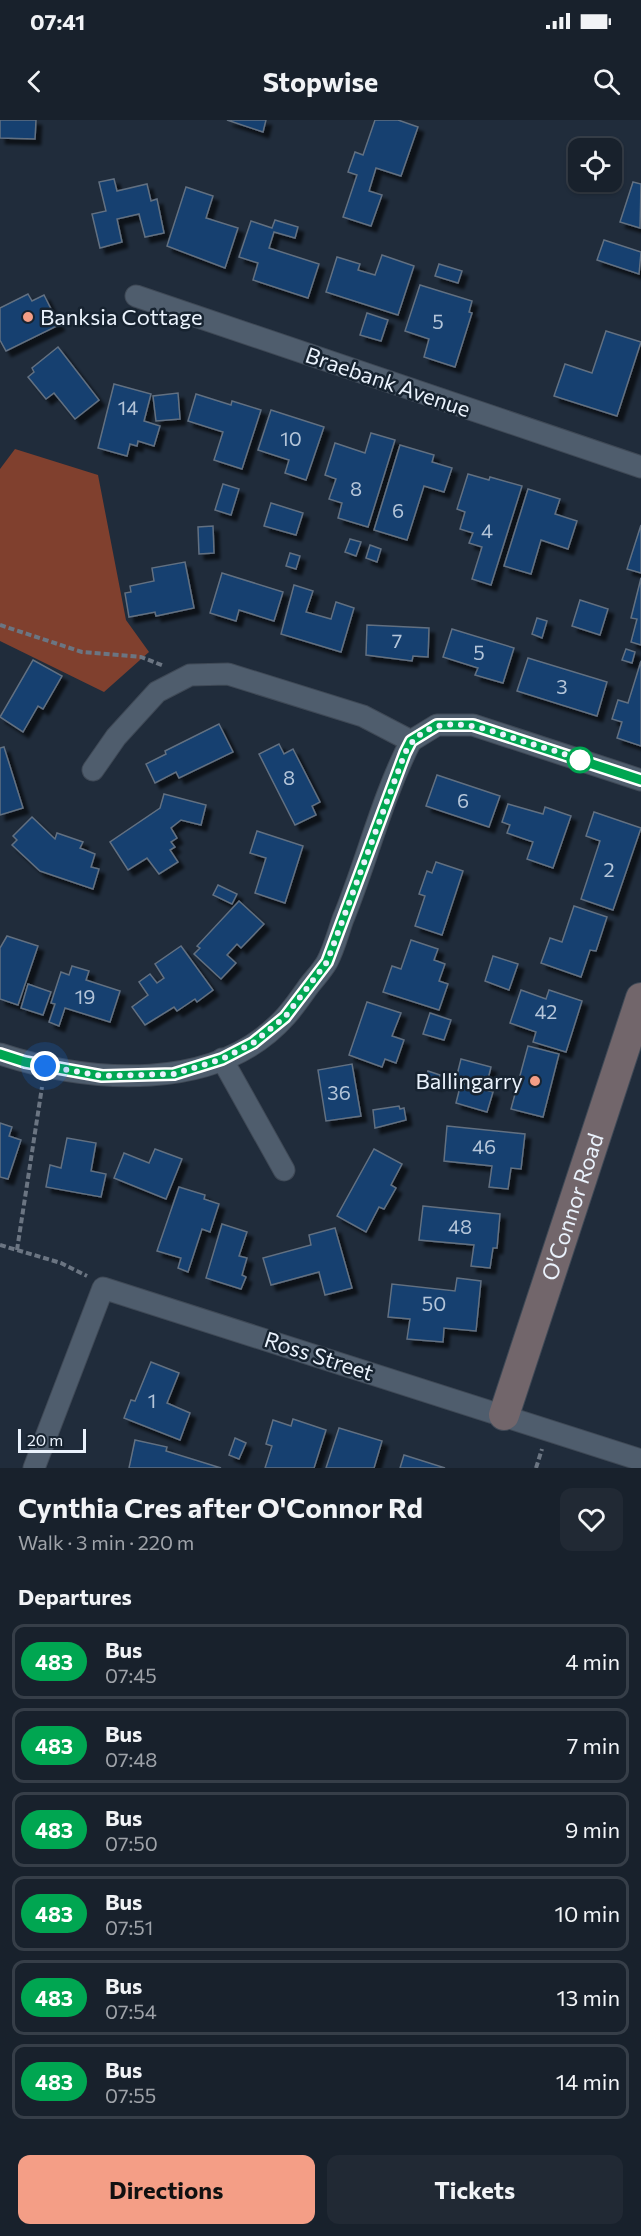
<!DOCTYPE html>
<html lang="en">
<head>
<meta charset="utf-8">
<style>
  body { margin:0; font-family:Commissioner,sans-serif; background:#212934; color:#f1f3f6; height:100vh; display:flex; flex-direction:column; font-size:22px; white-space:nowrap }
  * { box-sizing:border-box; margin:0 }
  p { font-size:20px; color:#9fa3a9 }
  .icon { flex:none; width:33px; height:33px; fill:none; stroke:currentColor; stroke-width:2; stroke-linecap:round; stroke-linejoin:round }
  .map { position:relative; height:1348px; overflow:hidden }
  .sheet { display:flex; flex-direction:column; background:#18212c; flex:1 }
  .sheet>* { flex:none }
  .badge { padding:0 12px; border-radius:20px; font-size:21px; line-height:39px }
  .fabs { position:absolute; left:568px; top:18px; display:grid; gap:12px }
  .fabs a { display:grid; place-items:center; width:54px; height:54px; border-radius:12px; background:#18212c; box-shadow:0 2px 4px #0004,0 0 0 2px #363e48; font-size:30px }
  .scale { position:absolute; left:18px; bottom:15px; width:68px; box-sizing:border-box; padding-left:6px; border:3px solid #eaf2fc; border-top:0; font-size:16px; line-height:21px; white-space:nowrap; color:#eaf2fc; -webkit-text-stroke:4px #172330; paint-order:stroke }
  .you { position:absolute; width:30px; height:30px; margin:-15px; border:4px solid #fff; border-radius:50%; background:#1a73e8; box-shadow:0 0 0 9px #1a73e833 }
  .map>.badge { position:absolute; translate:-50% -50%; box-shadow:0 0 0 3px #fff }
  h2 { padding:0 18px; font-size:22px; line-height:54px }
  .round { display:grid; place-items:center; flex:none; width:63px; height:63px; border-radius:12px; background:#212934 }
  .summary { display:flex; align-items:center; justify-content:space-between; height:102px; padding:0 18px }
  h1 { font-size:28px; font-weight:700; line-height:45px }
  .action { display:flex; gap:12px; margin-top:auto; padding:12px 18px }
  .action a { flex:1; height:69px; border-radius:12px; background:#f49e86; color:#111; font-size:24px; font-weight:700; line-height:69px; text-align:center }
  .action a+a { background:#212934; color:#f1f3f6 }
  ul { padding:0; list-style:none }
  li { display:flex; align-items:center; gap:18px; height:75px; margin:0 12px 9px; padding:0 6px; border:3px solid #363e48; border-radius:12px }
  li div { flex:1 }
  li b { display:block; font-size:22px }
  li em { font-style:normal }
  li .badge { min-width:66px; font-weight:700; text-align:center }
  .status { display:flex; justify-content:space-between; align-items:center; height:42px; padding:0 30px; background:#18212c; direction:ltr }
  .status svg { height:16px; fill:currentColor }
  header { display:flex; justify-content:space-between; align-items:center; height:78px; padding:0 18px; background:#18212c; font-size:27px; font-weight:700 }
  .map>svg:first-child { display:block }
</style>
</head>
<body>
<div class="status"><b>07:41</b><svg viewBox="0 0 49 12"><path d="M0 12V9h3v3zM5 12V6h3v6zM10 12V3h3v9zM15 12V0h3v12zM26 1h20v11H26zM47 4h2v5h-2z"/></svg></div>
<header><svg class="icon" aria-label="back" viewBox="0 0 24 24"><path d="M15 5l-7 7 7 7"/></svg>Stopwise<svg class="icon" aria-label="search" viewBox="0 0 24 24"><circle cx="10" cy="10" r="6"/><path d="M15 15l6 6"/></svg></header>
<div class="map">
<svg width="641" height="1348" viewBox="0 0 641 1348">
  <defs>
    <filter id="shadow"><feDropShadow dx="5.5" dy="5.5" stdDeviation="1.5" flood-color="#0009"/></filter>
  </defs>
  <rect width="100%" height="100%" fill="#202c3b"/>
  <polygon fill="#80402e" points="15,329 98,355 126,500 149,532 104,572 0,521 0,349"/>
  <g fill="#123f70" stroke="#627081" stroke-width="1.5" filter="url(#shadow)">
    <polygon points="0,0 36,0 35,19 0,18"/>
    <polygon points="227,0 266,0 263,12"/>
    <polygon points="375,0 398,0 418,7 401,56 376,48 369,71 382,75 371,106 343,97 357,55 348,52 355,32 363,35"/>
    <polygon points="114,59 117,71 147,64 151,81 157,79 164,113 145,117 139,94 117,99 122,122 100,128 92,94 106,91 99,62"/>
    <polygon points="633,62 641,64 640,108 620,102"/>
    <polygon points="186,67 213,76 206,98 238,108 225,148 167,126"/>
    <polygon points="275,100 298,107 295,118 274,112 269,128 319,144 308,178 253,160 258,143 239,137 251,101 272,108"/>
    <polygon points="604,120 641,132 639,154 597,140"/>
    <polygon points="382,135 414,146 398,195 326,172 337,137 360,144 358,150 375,155"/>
    <polygon points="439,144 462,151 458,163 435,156"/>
    <polygon points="420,165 472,181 469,192 472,193 455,247 424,237 429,219 405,211"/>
    <polygon points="28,174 32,181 44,175 59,205 6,231 0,220 0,188"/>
    <polygon points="367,193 388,200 381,221 360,215"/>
    <polygon points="606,211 641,222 617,296 554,276 565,244 592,253"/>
    <polygon points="58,227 99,280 75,299 54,273 46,279 28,257 34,252 32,248"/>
    <polygon points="114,264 151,274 144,301 160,306 154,326 138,321 137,326 130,324 127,336 98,328"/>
    <polygon points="178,273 180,299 156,301 153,276"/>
    <polygon points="196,274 231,285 232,281 261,290 242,349 214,340 223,312 188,301"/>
    <polygon points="271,290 324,307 306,360 285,353 289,340 258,330"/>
    <polygon points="371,313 395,320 368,407 338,398 342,383 329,379 336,359 325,355 335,323 365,333"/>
    <polygon points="400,325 434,335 432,342 452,348 444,372 424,366 407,420 374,410"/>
    <polygon points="468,354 489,360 490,357 522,366 491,465 472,459 482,427 469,423 473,413 460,409 465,392 457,389"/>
    <polygon points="223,364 239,369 231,395 215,390"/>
    <polygon points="528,369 560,379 555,394 577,401 568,429 541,420 531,454 504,446"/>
    <polygon points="271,383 303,393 296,415 264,406"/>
    <polygon points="641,405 641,453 627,449"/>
    <polygon points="213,406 214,433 199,434 198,407"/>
    <polygon points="350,419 361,422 356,436 345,432"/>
    <polygon points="370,425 381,429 377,442 366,438"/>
    <polygon points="290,433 300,436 296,449 286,446"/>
    <polygon points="185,442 194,488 156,496 155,492 129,497 125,473 131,472 130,466 154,461 152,448"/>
    <polygon points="222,453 283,472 274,501 239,490 236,501 210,493"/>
    <polygon points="641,458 641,525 631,522 637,499 631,498"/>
    <polygon points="294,465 313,471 306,492 331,499 336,482 354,488 341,532 281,514"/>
    <polygon points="580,480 608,489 600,515 572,506"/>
    <polygon points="537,498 547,501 542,518 532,514"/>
    <polygon points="367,505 429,508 428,537 413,536 412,541 366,535"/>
    <polygon points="452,509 514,528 503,563 475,555 478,548 443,537"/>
    <polygon points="626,529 635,532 632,543 622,540"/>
    <polygon points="528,538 607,562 597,596 517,571"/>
    <polygon points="33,540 62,556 43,589 38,586 23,612 0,597"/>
    <polygon points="641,541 641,626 617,618 622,602 612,599 618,580 628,583"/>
    <polygon points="219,604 233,632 179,658 176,652 155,663 146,644 166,634 165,631"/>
    <polygon points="279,624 284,634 293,629 320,682 312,686 316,695 295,705 259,634"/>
    <polygon points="4,627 23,688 0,695 0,628"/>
    <polygon points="437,655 500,676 489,707 426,686"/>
    <polygon points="164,674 206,685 201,705 181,700 171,708 177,718 171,722 175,727 170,730 178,742 159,754 147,738 128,750 110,722 160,688"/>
    <polygon points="508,684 543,694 545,687 571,696 553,748 527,739 533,722 507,713 510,705 502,702"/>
    <polygon points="594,692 641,708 613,790 581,779 600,721 586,716"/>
    <polygon points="32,697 55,719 57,713 83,722 80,728 95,734 91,747 99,749 93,769 40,751 12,725 17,720 13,716"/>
    <polygon points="257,711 303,726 285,783 255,773 266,738 250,733"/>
    <polygon points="436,742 463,751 442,815 415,806 425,776 419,774 427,751 432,753"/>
    <polygon points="218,765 237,774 232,784 213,775"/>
    <polygon points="239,781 264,804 241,828 237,824 227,835 236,843 221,859 194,834 200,828 197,826"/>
    <polygon points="574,786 607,797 596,831 590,830 581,857 541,843 550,818 562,822"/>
    <polygon points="7,816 38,826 18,885 0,879 0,828"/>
    <polygon points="411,820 438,829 434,840 445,844 439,861 448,864 439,890 383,872 392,846 401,849"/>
    <polygon points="181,826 213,870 197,882 195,879 177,891 174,887 145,905 132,887 148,875 139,862 150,854 157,863 164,858 155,844"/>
    <polygon points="493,836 518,844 509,870 485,861"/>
    <polygon points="72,846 89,851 86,860 120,871 110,902 65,888 59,906 49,902 55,884 51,883 61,852 69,855"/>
    <polygon points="28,864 51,872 43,895 21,888"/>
    <polygon points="521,870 546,879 549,870 582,881 566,932 533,922 536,912 510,903"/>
    <polygon points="367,882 401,893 392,916 404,920 396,943 385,939 382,947 349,935"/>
    <polygon points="430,893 451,900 444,920 423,914"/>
    <polygon points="528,926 559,934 543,997 511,989"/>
    <polygon points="461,939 491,947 486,967 456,959"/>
    <polygon points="352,944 361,996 326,1001 318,950"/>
    <polygon points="428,951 440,955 437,965 425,961"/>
    <polygon points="461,963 493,972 487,992 456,983"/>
    <polygon points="399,986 400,989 404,988 406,1000 375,1008 373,990"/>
    <polygon points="0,1003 12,1007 9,1016 21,1020 8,1059 0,1057"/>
    <polygon points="447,1006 525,1014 521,1049 511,1048 508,1069 489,1067 492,1046 444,1041"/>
    <polygon points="67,1018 96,1023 91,1051 106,1054 101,1077 46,1067 50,1045 61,1048"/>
    <polygon points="155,1029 182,1039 166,1079 114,1058 124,1033 149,1043"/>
    <polygon points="374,1029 402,1044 391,1065 396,1068 384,1089 379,1087 366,1112 337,1096"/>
    <polygon points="179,1067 205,1075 204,1079 219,1084 210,1112 202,1109 188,1152 178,1148 181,1138 157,1131"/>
    <polygon points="423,1086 500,1094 497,1128 493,1128 490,1148 471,1146 474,1125 419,1120"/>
    <polygon points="222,1104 247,1112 239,1136 247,1138 242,1155 246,1157 241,1169 206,1158"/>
    <polygon points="335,1108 352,1168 325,1175 319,1152 271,1165 263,1138 311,1125 309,1115"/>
    <polygon points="457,1158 481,1161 476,1211 444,1208 443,1222 407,1219 410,1199 388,1197 392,1164 455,1171"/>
    <polygon points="151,1242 179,1253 167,1283 190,1293 180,1320 124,1298 131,1280 135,1281"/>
    <polygon points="293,1299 326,1310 314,1348 265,1348 272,1326 266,1324 273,1300 291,1306"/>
    <polygon points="339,1308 382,1321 374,1348 326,1348"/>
    <polygon points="235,1318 246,1323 239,1339 229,1335"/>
    <polygon points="135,1320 167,1327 166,1331 221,1348 129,1348"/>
    <polygon points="404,1335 445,1348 400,1348"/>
  </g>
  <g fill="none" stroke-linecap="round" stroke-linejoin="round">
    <defs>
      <g id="street">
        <polyline points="136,176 641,347"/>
        <polyline points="411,621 437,605 473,605 641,660"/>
        <polyline points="93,650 116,617 157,572 190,555 228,554 363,596 411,621"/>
        <path d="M0,934C89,963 217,974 286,896C294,887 301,877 308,867C314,859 322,851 327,842C334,829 338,813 343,799C367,741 382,677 411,621"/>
        <polyline points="222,939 284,1050"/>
        <polyline points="34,1348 103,1168 641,1340"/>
      </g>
      <g id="secondary">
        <path id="s1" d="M504,1295L641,878"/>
      </g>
    </defs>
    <use href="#street" stroke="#3f4956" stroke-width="23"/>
    <use href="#secondary" stroke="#3f4956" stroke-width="32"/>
    <g stroke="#6b7582" stroke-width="4" stroke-dasharray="6 3" stroke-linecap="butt">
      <polyline points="0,505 82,532 141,537 164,546"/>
      <polyline points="0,1125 61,1143 87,1156"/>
      <polyline points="17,1130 42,967"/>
      <polyline points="536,1348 542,1329"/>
    </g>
    <use href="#street" stroke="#4f5d6d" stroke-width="21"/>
    <use href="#secondary" stroke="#72666b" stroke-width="30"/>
  </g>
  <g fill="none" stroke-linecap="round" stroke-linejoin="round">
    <defs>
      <polyline id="line" points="0,934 25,942 102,956 174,954 222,939 253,923 285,897 327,842 405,633 411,621 437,605 473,605 641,660"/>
    </defs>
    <use href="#line" stroke="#fff" stroke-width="14"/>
    <use href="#line" stroke="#00a651" stroke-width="9"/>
    <path stroke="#eaf2fc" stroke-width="6" stroke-dasharray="0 10.8" d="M45,946L102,956L174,954L222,939L253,923L285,897L327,842L405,633C430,586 484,608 522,621C541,627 561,632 580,640"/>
  </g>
  <g fill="#f49e86" stroke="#172330" stroke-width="2">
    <circle cx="28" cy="197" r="6"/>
    <circle cx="535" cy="961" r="6"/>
  </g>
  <circle fill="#fff" stroke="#00a651" stroke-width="3" cx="580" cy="640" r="12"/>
  <g text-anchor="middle" stroke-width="5" stroke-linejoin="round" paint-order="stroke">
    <g font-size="20" fill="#b4c5d9">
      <text x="438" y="209">5</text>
      <text x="128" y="295">14</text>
      <text x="291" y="326">10</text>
      <text x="356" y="376">8</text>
      <text x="398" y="398">6</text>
      <text x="487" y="418">4</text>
      <text x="397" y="528">7</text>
      <text x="479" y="540">5</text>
      <text x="562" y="574">3</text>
      <text x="289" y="665">8</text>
      <text x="463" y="688">6</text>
      <text x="609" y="757">2</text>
      <text x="85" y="884">19</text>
      <text x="546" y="899">42</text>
      <text x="339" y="980">36</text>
      <text x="484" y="1034">46</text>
      <text x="460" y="1114">48</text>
      <text x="434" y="1191">50</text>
      <text x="152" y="1288">1</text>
    </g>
    <g font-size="22" fill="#eaf2fc" stroke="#172330" text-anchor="start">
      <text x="40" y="205">Banksia Cottage</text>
      <text x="523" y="969" text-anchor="end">Ballingarry</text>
    </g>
    <g font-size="22" fill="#eaf2fc" stroke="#172330">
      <text transform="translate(388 262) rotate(19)" y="8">Braebank Avenue</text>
      <text dy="8" stroke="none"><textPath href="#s1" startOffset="219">O'Connor Road</textPath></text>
      <text transform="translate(319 1236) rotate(18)" y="8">Ross Street</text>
    </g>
  </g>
</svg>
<div class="fabs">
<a><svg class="icon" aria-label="locate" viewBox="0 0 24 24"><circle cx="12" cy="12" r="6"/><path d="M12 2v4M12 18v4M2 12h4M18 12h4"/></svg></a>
</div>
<div class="scale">20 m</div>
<div class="you" style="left:45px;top:946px"></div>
</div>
<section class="sheet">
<div class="summary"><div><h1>Cynthia Cres after O'Connor Rd</h1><p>Walk · 3 min · 220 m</p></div><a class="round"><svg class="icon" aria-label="heart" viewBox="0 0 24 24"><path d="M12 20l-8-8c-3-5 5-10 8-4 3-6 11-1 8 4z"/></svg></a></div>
<h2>Departures</h2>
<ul>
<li><span class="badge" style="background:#00a651;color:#fff">483</span><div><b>Bus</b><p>07:45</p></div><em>4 min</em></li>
<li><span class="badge" style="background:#00a651;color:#fff">483</span><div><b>Bus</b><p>07:48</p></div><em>7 min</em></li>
<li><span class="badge" style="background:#00a651;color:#fff">483</span><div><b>Bus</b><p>07:50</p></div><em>9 min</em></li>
<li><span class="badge" style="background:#00a651;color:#fff">483</span><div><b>Bus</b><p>07:51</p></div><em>10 min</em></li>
<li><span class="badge" style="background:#00a651;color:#fff">483</span><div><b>Bus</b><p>07:54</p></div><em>13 min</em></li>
<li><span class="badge" style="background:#00a651;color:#fff">483</span><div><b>Bus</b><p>07:55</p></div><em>14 min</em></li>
</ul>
<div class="action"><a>Directions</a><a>Tickets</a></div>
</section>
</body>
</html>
